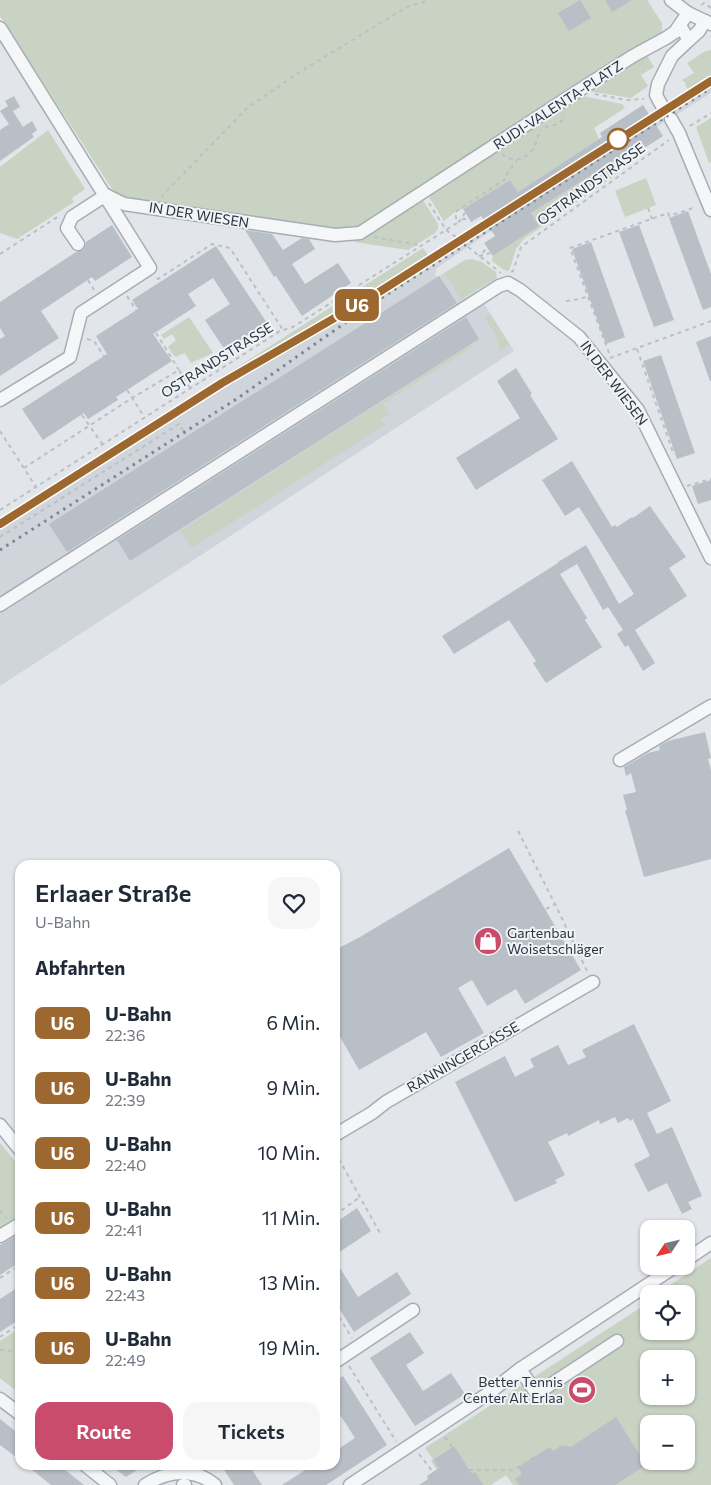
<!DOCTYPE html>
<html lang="de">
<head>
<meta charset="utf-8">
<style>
  body { margin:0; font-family:Commissioner,sans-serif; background:#f6f6f7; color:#1f2937; height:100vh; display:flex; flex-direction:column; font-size:19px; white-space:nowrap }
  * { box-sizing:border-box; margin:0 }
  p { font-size:16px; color:#747a83 }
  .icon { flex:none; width:28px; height:28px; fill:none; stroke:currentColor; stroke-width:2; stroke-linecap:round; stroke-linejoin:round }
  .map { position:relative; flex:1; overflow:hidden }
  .panel { position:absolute; left:15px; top:860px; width:325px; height:610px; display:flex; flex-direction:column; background:#fff; border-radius:15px; box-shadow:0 1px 4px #0004 }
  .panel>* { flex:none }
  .badge { padding:0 10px; border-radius:8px; font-size:18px; line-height:32px }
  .needle { width:32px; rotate:235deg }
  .fabs { position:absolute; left:640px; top:1220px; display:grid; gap:10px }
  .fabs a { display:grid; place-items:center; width:55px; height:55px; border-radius:10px; background:#fff; box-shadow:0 1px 4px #0004; font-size:25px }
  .map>.badge { position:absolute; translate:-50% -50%; box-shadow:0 0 0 2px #fff }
  h2 { padding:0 20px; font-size:19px; line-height:45px }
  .round { display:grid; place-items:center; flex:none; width:52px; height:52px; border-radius:15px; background:#f6f6f7 }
  .overview { display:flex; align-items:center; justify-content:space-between; height:85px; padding:0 20px }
  h1 { font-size:24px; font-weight:600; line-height:38px }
  .action { display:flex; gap:10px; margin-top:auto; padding:10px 20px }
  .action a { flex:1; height:58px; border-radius:15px; background:#c94c6c; color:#fff; font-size:20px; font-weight:600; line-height:58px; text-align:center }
  .action a+a { background:#f6f6f7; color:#1f2937 }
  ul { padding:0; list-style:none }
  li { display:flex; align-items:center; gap:15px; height:65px; padding:0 20px }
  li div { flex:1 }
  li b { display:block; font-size:19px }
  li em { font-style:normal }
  li .badge { min-width:55px; font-weight:700; text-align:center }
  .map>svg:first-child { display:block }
</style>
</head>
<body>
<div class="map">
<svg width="711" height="1485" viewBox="0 0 711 1485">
  <rect width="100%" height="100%" fill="#e2e5e9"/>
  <polygon fill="#d0d5db" points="711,75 711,93 657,127 651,128 491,231 437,268 435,274 437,277 444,273 460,298 465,298 476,291 514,351 0,686 0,520 216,382 393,278"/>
  <g fill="#c9d3c3" fill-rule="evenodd">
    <polygon points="0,0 647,0 662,23 662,33 357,228 345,231 124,198 112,189 0,16"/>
    <polygon points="711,50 711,75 688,89 685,85 686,83 682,80 694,73 687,63 704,52"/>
    <polygon points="647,56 654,67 641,75 648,86 631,98 588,91 636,58"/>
    <polygon points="578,95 622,104 625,108 594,128 599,139 518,192 510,180 463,209 455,212 444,221 427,194"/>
    <polygon points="711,118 711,162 709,163 696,127"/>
    <polygon points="48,130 85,189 72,198 74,202 17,239 0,233 0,167"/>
    <path d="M617,159C621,165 619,170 614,176L524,239L516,249L509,271L504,270L492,261L493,256L539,226L531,213Z"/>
    <polygon points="646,178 656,205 625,217 615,191"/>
    <polygon points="421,197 438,224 438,229 435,233 408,250 354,242 358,237"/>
    <polygon points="423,248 428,255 350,305 180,404"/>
    <polygon points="472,259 482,262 496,272 497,278 462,299 459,297 444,273 465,260"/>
    <polygon points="487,315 491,315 510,345 500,351 497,338 485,318"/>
    <polygon points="189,317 213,353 191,363 185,353 175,357 168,347 176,340 172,334 164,339 161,335"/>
    <polygon points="472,344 471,348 383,404 390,414 381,419 385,425 192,548 180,531"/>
    <polygon points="0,1143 20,1167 20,1215 0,1228"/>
    <path d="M711,1258V1485H513L506,1475L491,1485H447L431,1461L433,1459L425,1448L649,1302V1331H686V1294H662L668,1290L667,1287ZM649,1359H686V1396H649ZM649,1424H686V1461H649Z"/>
    <polygon points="20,1328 20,1394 0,1378 0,1341"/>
  </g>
  <g fill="#b9bfc6">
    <polygon points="580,0 591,18 569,31 558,13"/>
    <polygon points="605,0 632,0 612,12"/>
    <polygon points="14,96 20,107 13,111 23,127 32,121 37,130 32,134 34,137 0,161 0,130 9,124 0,111 8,106 5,101"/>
    <polygon points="643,105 663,136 620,164 617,159 531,213 539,226 493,256 484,243 495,236 491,230 481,216 471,222 463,209 510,180 518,192 602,137 600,133"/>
    <polygon points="688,211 711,274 711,307 703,310 669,218"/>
    <polygon points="112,225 132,257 95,281 92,277 41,311 59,338 0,376 0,339 5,336 0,328 0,302 76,252 83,250 85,247 86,242"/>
    <polygon points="639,225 674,320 654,327 619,232"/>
    <polygon points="245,230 272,234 283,250 302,238 309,239 315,249 292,264 305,284 338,263 351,283 302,316 276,276 274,277"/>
    <polygon points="591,242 625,337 606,344 572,249"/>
    <polygon points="216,246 267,323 225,350 205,320 230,304 213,278 188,294 196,306 153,334 172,361 116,397 118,400 88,419 84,413 43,440 22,409 107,354 96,336 138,309 132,300"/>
    <polygon points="439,276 457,303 67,552 49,524"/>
    <polygon points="466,317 479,339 130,561 117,540"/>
    <polygon points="711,336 711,381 710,381 696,342"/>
    <polygon points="661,355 695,453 677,459 643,361"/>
    <polygon points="516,368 532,394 530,395 558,439 476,490 456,458 520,418 497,381"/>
    <polygon points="572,461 612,527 615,525 617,527 632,517 633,518 650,506 686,557 669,568 687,596 635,630 655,663 643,671 628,645 625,647 617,634 623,630 608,607 603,610 577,564 560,574 587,618 585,620 602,647 546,683 533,663 536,661 509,620 454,654 442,636 558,563 558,562 586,545 619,604 634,594 579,507 565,516 542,480"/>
    <polygon points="711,480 711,500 698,504 692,486"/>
    <polygon points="705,732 711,758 708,759 711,770 711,859 644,877 627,817 625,811 627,810 623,795 636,792 631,773 626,776 624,767 648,753 660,750 659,746 668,741"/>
    <polygon points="509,848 581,970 525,1004 516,989 487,1006 472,980 458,988 484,1033 441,1057 426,1032 359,1070 339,1035 340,1034 335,1025 335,950 360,937"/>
    <polygon points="634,1024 671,1101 647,1113 657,1134 672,1127 702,1196 688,1202 692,1209 682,1214 667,1183 648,1192 634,1164 650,1156 633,1119 630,1121 628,1118 618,1123 615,1117 600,1124 599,1120 568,1136 567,1133 548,1142 565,1175 555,1180 557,1183 515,1202 455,1082 505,1056 515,1077 534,1067 530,1059 558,1045 568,1065 586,1057 582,1050"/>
    <polygon points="357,1208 371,1231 335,1255 335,1223"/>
    <polygon points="20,1233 20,1262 0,1275 0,1245"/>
    <polygon points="335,1260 358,1297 397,1272 411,1294 354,1332 335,1302"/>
    <polygon points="20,1286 20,1319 0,1332 0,1299"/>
    <polygon points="410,1332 424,1353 406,1365 423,1391 451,1373 465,1394 415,1426 370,1358"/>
    <polygon points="343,1376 387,1445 326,1485 282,1485 313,1465 335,1465 335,1451 355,1438 335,1407 335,1381"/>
    <polygon points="616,1417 646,1465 615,1485 519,1485 515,1479 522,1474 518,1467 550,1447 553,1451 562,1445 571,1447"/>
    <polygon points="0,1419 20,1435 20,1460 0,1445"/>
    <polygon points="454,1446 472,1474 475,1472 483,1485 419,1485 428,1479 427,1476 439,1468 433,1460"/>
    <polygon points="26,1465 59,1465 84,1485 51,1485"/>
    <polygon points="110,1465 145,1465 126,1477"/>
    <polygon points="221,1465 249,1465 262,1485 234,1485"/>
  </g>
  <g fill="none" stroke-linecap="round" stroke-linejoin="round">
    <defs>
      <g id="minor">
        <polyline points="671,0 688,13 711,24"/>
        <polyline points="0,28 150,268 81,313 70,357 0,400"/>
        <polyline points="689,40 699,31 705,21"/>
        <polyline points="662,106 656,95 658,84 672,56 689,40 680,26"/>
        <polyline points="671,119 679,133 711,210"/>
        <polyline points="106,195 124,204 335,235 360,233 578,91 633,56 666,38 675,32 688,13"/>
        <polyline points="78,244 67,228 72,217 106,195"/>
        <polyline points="0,605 499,286 508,283 520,290 579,337 638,410 711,558"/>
        <polyline points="620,760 711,706"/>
        <polyline points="0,1125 20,1150"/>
        <polyline points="335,1135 372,1113 386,1102 593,982"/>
        <polyline points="0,1236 20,1224"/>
        <polyline points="686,1260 711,1243"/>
        <polyline points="335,1362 413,1310"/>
        <polyline points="520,1369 534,1390 544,1389 617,1341"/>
        <polyline points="0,1399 20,1414"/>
        <polyline points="85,1465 110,1485"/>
        <path d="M145,1485C167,1471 194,1467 215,1485"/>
        <polyline points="183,1485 185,1485"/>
        <polyline points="350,1485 489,1393 520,1369 676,1266"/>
      </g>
    </defs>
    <use href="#minor" stroke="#a7adb3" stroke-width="15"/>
    <g stroke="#bbc0c5" stroke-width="2" stroke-dasharray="4 4" stroke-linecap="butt">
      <polyline points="701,5 704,3 711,8"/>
      <polyline points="595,94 627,100 644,99"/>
      <polyline points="690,126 711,113"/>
      <polyline points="545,127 559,124 564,118 563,115"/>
      <path d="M502,154C512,163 526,160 533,149C537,143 537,135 541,130"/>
      <polyline points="161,197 247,108 303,70 407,7 429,0"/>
      <polyline points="429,203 446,230 456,237"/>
      <polyline points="648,208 652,219"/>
      <polyline points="462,219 469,219"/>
      <polyline points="458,222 462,219 465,212"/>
      <polyline points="374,237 419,245"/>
      <polyline points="468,247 501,273"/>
      <polyline points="483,253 487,246"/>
      <polyline points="0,254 59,216"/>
      <polyline points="479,256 491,253"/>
      <polyline points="511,272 513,271 521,247 669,140"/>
      <polyline points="157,278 158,279 212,244 230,248 283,330"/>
      <polyline points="88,280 94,290"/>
      <polyline points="127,296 136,310"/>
      <polyline points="566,301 580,299 588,296"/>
      <polyline points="156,333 179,370"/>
      <polyline points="87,339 94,341 104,356"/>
      <polyline points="637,349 674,455"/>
      <polyline points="609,353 570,248 668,213 669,216 696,207"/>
      <polyline points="610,358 711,321"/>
      <polyline points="127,390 145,418"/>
      <polyline points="82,415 103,445"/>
      <polyline points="0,431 36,487"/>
      <polyline points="24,468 132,398 179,370 190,388"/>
      <polyline points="687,486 711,479"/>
      <polyline points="0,510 280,331 293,327 457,223 455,212 507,178 507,174 517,160"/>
      <polyline points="0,537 179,424 186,435"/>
      <polyline points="518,831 555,904 587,971"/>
      <polyline points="546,909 555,904"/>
      <polyline points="335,1152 381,1235"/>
      <polyline points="0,1210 6,1218"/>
      <polyline points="335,1215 360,1197"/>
      <polyline points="0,1278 20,1265"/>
      <polyline points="335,1310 352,1338"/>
      <polyline points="0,1337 20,1324"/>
      <polyline points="0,1350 8,1351 20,1349"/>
      <polyline points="349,1366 396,1441"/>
      <polyline points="445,1437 452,1447"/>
      <polyline points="419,1454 433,1472"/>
      <polyline points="469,1470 513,1470 534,1457"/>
    </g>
    <use href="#minor" stroke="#f4f6f8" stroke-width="12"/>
    <g stroke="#7c8792" stroke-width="3" stroke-dasharray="2.5 5" stroke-linecap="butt">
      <polyline points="0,524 222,383 367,299"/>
      <polyline points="0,550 238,398 372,304 711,88"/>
    </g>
  </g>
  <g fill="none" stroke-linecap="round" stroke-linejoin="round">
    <defs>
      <polyline id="line" points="0,524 222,383 376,294 711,81"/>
    </defs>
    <use href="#line" stroke="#fff" stroke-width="11"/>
    <use href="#line" stroke="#9d6830" stroke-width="8"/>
  </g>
  <defs>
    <symbol id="shop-disc" viewBox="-11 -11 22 22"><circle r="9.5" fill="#c94c6c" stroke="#f1f4f7"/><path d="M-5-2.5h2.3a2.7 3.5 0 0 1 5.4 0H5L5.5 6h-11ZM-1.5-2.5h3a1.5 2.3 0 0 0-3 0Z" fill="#fff"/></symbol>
    <symbol id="stadium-disc" viewBox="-11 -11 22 22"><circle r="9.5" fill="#c94c6c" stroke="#f1f4f7"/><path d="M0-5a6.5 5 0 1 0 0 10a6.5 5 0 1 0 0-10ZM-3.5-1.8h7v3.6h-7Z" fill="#fff"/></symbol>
  </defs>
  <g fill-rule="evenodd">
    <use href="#shop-disc" x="472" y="925" width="32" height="32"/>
    <use href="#stadium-disc" x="566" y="1374" width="32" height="32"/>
  </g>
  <circle fill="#fff" stroke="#9d6830" stroke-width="2.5" cx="618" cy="139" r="10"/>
  <g text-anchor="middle" stroke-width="4" stroke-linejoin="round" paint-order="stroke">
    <g font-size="14" fill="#2a3541" stroke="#f1f4f7">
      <text transform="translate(558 105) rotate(-33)" y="5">RUDI-VALENTA-PLATZ</text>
      <text transform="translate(591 184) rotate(-36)" y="5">OSTRANDSTRASSE</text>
      <text transform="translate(199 215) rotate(9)" y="5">IN DER WIESEN</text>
      <text transform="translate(217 360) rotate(-32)" y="5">OSTRANDSTRASSE</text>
      <text transform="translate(614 383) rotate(53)" y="5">IN DER WIESEN</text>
      <text transform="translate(463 1057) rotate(-30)" y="5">RANNINGERGASSE</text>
    </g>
    <g font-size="14" fill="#2a3541" stroke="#f1f4f7" text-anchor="start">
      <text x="507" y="938">Gartenbau<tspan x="507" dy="16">Woisetschläger</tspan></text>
      <text x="563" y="1387" text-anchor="end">Better Tennis<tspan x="563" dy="16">Center Alt Erlaa</tspan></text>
    </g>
  </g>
</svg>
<div class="fabs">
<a><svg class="needle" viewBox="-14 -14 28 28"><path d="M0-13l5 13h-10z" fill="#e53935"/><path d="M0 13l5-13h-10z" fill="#747a83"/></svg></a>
<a><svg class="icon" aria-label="locate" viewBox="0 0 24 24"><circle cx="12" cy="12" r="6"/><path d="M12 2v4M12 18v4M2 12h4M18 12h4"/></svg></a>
<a>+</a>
<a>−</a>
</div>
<b class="badge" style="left:357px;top:305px;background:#9d6830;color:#fff">U6</b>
<section class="panel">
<div class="overview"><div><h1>Erlaaer Straße</h1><p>U-Bahn</p></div><a class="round"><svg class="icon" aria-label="heart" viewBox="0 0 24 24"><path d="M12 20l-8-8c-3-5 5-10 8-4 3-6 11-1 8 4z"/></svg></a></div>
<h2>Abfahrten</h2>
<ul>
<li><span class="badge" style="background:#9d6830;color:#fff">U6</span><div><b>U-Bahn</b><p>22:36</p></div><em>6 Min.</em></li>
<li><span class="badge" style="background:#9d6830;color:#fff">U6</span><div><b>U-Bahn</b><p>22:39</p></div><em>9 Min.</em></li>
<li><span class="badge" style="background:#9d6830;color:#fff">U6</span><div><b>U-Bahn</b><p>22:40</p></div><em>10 Min.</em></li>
<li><span class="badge" style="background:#9d6830;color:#fff">U6</span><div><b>U-Bahn</b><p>22:41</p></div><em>11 Min.</em></li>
<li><span class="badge" style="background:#9d6830;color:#fff">U6</span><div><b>U-Bahn</b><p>22:43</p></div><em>13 Min.</em></li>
<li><span class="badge" style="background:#9d6830;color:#fff">U6</span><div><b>U-Bahn</b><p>22:49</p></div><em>19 Min.</em></li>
</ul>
<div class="action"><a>Route</a><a>Tickets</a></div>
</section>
</div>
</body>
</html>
